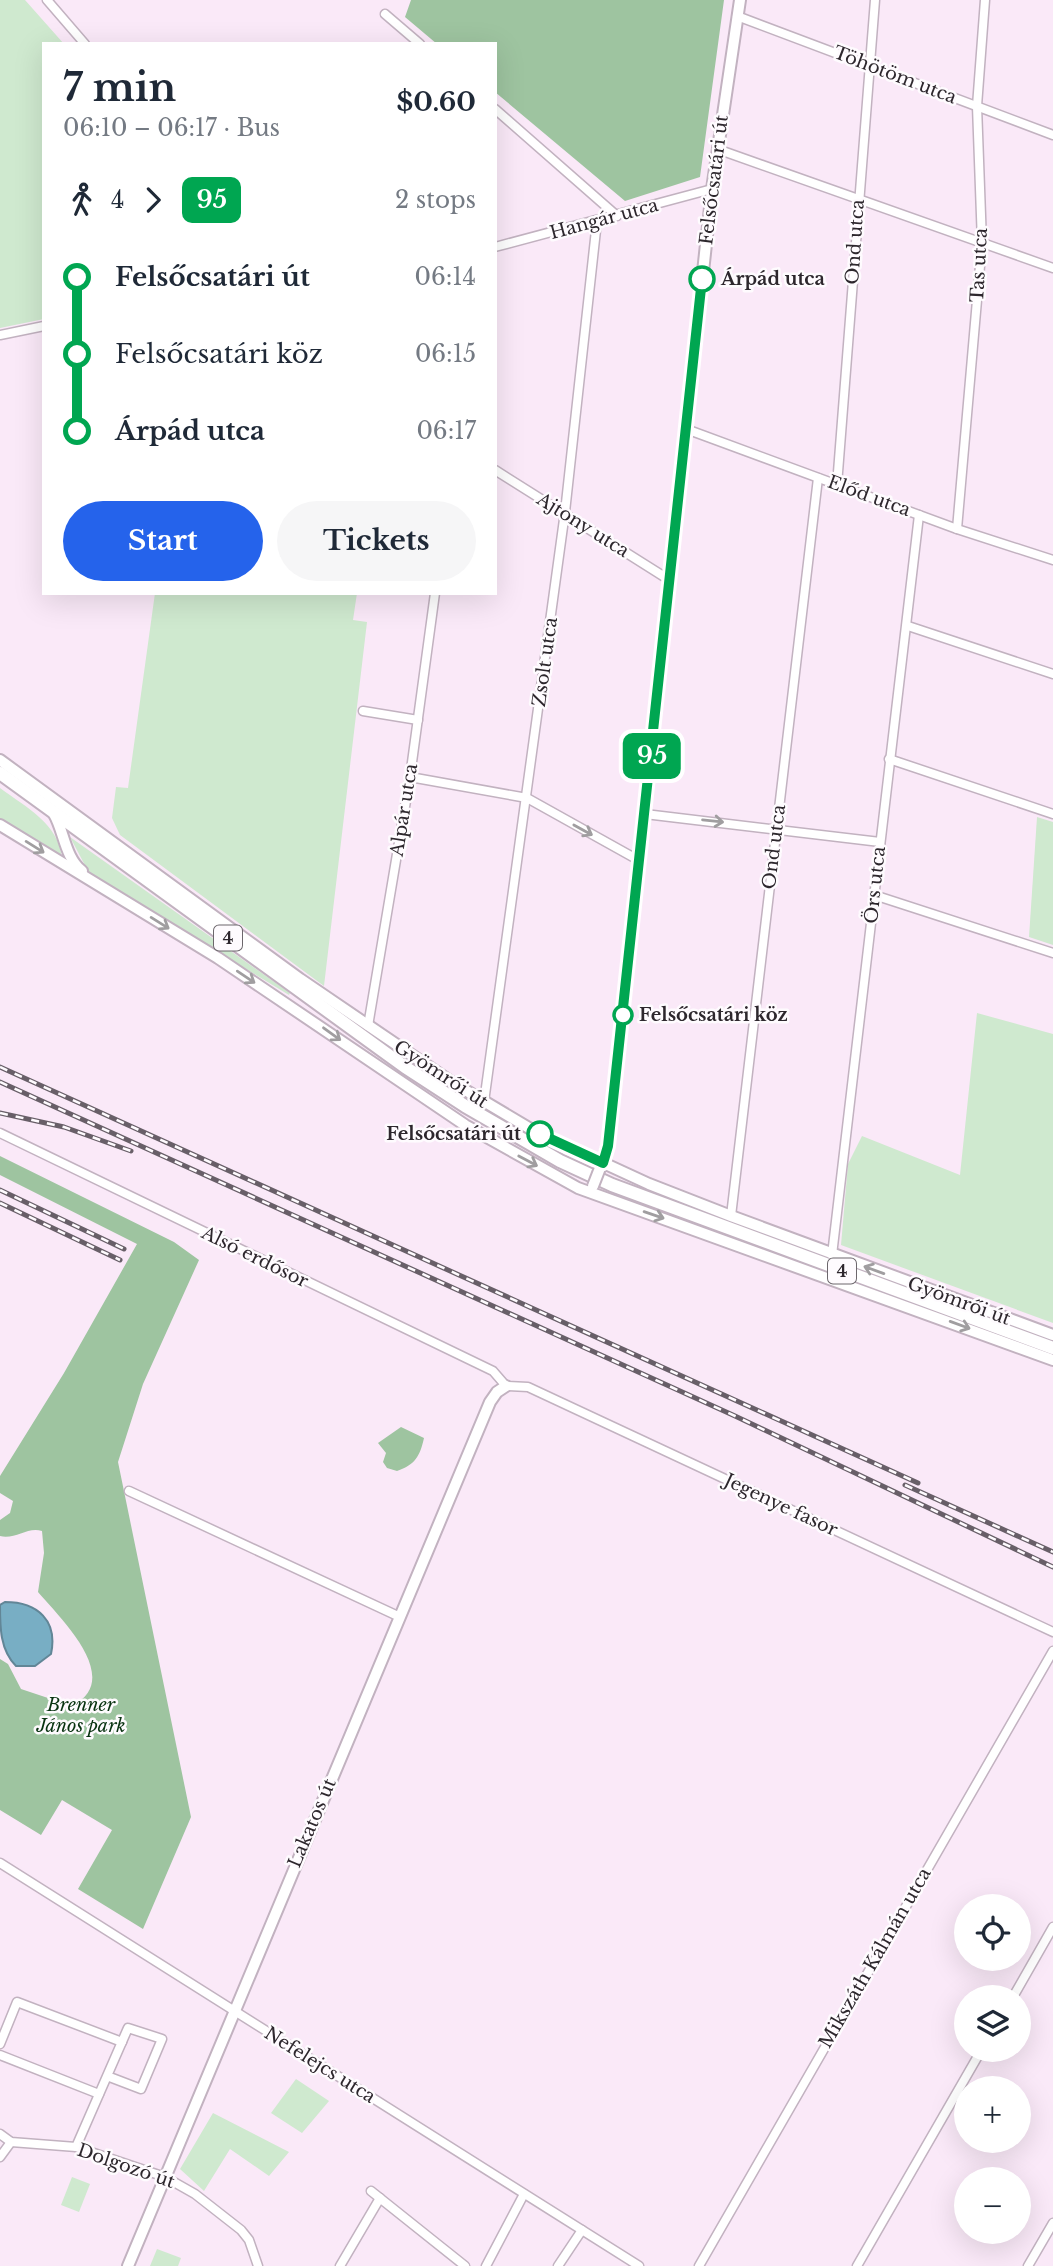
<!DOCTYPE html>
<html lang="en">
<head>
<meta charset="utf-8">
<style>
  body { margin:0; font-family:"Libre Baskerville",serif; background:#f6f6f7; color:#1f2937; height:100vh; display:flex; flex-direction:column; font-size:26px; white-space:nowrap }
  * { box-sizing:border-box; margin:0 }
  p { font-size:23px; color:#747a83 }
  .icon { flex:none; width:38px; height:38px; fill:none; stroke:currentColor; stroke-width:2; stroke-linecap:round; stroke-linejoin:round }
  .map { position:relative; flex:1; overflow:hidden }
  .drawer { position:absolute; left:42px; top:42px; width:455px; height:553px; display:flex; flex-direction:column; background:#fff; border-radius:0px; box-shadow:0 7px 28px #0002 }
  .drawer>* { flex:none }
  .badge { padding:0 14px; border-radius:10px; font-size:24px; line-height:46px }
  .tools { position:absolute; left:954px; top:1894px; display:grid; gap:14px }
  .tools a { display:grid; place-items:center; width:77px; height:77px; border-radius:50%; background:#fff; box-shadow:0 7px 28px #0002; font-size:35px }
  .map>.badge { position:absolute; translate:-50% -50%; box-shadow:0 0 0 4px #fff }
  .legs { display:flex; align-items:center; gap:10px; height:77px; padding:0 21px; font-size:23px }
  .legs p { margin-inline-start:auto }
  .summary { display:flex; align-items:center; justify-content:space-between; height:119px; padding:0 21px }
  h1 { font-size:38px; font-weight:700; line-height:52px }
  .cta { display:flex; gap:14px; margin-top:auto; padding:14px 21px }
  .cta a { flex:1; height:80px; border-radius:42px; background:#2563eb; color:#fff; font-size:28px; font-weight:700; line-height:80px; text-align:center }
  .cta a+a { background:#f6f6f7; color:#1f2937 }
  ul { padding:0 21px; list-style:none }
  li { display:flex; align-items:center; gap:24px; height:77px; font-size:26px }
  li i { display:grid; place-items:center; width:10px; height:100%; margin:0 9px; background:currentColor }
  li i::after { content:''; width:18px; height:18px; margin:-9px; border:5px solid; border-radius:50%; background:#fff }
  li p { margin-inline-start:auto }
  li:first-child i { background:linear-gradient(#0000 50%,currentColor 0) }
  li:last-child i { background:linear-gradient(currentColor 50%,#0000 0) }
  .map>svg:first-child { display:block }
</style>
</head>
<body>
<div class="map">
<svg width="1053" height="2266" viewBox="0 0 1053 2266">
  <rect width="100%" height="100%" fill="#fae9f8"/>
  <g fill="#cfe9cf">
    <polygon points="0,0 25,0 64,44 44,44 44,319 0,328"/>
    <polygon points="155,593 357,593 353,620 367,622 324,986 120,835 112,818 116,787 128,788"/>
    <path d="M0,788C27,808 58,823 62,858L0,818Z"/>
    <polygon points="1037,817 1053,822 1053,945 1029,937"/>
    <polygon points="70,837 290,993 289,995 100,880 88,871"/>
    <polygon points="977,1013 1053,1034 1053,1323 841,1245 848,1164 862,1136 960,1175"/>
    <polygon points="296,2079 329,2101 302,2133 271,2113"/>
    <polygon points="213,2113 289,2152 269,2176 230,2149 204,2191 180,2169"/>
    <polygon points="72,2177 90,2184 79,2212 61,2205"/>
    <polygon points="157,2249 181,2258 178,2266 150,2266"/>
  </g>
  <g fill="#9ec4a0">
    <polygon points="411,0 724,0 700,177 625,201 495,92 495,44 437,44 405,17"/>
    <path d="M0,1156L174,1242L199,1260L143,1384L118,1462L191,1817L143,1929L78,1889L112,1830L62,1800L41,1835L0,1810V1659L8,1664L21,1689L72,1706C125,1679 60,1618 38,1592L44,1553L42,1531C28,1526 15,1540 0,1536V1520L10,1513L13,1501L0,1493V1476L64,1373L137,1244L0,1175Z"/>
    <path d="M401,1427L424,1438C420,1456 415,1465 397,1471L387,1468L383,1462L386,1453L378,1443Z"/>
  </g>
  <path fill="#78aec4" stroke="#628697" stroke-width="2" d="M5,1602C38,1602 58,1621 51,1654L35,1666H16C0,1650 0,1627 0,1605Z"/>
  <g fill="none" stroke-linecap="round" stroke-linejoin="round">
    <defs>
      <g id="street">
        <polyline points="47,0 85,44"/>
        <polyline points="385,14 420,44"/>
        <polyline points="737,16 1053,135"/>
        <polyline points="495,109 617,216"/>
        <polyline points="717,149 1053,268"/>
        <polyline points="495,247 712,189"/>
        <polyline points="0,335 44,326"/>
        <polyline points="686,429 957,529 1053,560"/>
        <polyline points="495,470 671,581"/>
        <polyline points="837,485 875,0"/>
        <polyline points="957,529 982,243 977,106 985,0"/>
        <polyline points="908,626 1053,674"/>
        <polyline points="363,711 418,720"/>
        <polyline points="889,759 1053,814"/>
        <polyline points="410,777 527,798 640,861"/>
        <polyline points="645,814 880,842"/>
        <polyline points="874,895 1053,953"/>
        <polyline points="368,1026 410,777 435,593"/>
        <polyline points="484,1102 565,512 597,221"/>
        <polyline points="0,1133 493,1371 506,1386 528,1387 1053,1632"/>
        <polyline points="731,1216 818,478"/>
        <polyline points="832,1255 919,515"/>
        <polyline points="129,1491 400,1617"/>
        <polyline points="0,1863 639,2266"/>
        <polyline points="1013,1997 1053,1927"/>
        <polyline points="0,2044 17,2002 122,2042"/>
        <polyline points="0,2055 99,2094"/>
        <polyline points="0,2134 11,2142 76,2147 165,2177 195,2194 241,2230 249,2240 258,2266"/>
        <polyline points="76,2147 128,2028 162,2039 141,2089 107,2076"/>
        <polyline points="0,2157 11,2142"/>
        <polyline points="371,2191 465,2266"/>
        <polyline points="340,2266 380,2198"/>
        <polyline points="486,2266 524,2194"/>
        <polyline points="558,2266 582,2230"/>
        <polyline points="699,2266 1053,1651"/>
        <polyline points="857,2266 982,2049"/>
        <polyline points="1028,2266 1053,2223"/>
      </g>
      <g id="secondary">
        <polyline points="0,760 300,979 450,1081 534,1131 649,1184 731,1216 1053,1335"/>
        <path d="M54,814C64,831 65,858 82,871"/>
        <polyline points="0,825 218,958 465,1125 578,1188 1053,1360"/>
        <polyline points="600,1168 608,1145 712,189 740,0"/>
        <polyline points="128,2266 490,1402 497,1392 506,1386"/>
      </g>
      <polyline id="primary" points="0,773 405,1067 465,1106 560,1161 612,1185 1053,1348"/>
    </defs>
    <use href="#street" stroke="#c2b2c0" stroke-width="11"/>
    <use href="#secondary" stroke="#c2b2c0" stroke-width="14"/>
    <use href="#primary" stroke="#c2b2c0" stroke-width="16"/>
    <use href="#street" stroke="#fff" stroke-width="8"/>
    <use href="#secondary" stroke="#fff" stroke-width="10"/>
    <use href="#primary" stroke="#fff" stroke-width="12"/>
    <defs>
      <g id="rail">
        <polyline points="0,1067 918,1483"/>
        <polyline points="0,1082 735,1416 1053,1567"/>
        <polyline points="0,1113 64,1127 131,1151"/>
        <polyline points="0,1190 124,1249"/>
        <polyline points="0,1203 120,1260"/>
        <polyline points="905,1485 1053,1552"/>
      </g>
    </defs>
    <use href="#rail" stroke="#685f68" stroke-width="5"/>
    <use href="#rail" stroke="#fefbfe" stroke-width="2.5" stroke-dasharray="8" stroke-linecap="butt"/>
    <defs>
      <polyline id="secondary-bridge" points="593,1186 600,1168"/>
    </defs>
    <use href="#secondary-bridge" stroke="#c2b2c0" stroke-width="14" stroke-linecap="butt"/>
    <use href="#secondary-bridge" stroke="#fff" stroke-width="10"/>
  </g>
  <defs><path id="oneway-shaft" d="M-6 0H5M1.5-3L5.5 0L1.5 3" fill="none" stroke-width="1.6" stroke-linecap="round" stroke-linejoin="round" transform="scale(1.75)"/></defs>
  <g stroke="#a09ea0">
    <use href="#oneway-shaft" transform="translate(713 821) rotate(6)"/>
    <use href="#oneway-shaft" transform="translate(583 830) rotate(29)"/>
    <use href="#oneway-shaft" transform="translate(35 847) rotate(32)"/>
    <use href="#oneway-shaft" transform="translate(160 923) rotate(32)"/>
    <use href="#oneway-shaft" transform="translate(246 977) rotate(34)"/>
    <use href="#oneway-shaft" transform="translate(332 1034) rotate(36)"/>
    <use href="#oneway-shaft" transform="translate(528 1161) rotate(28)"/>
    <use href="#oneway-shaft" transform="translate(654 1215) rotate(19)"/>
    <use href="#oneway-shaft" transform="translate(874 1270) rotate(-160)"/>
    <use href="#oneway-shaft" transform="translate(960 1325) rotate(20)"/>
  </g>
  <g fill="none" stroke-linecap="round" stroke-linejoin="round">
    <defs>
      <polyline id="line-1" points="540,1134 603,1163 608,1146 702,279"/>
    </defs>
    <use href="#line-1" stroke="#fff" stroke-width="16"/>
    <use href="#line-1" stroke="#00a651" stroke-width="10"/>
  </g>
  <g fill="#fff" stroke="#00a651" stroke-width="3.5">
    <circle cx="702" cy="279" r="12"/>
    <circle cx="623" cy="1015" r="9"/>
    <circle cx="540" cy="1134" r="12"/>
  </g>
  <g text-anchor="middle" stroke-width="5" stroke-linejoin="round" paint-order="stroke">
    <g fill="#fefbfe" stroke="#6c676c" stroke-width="2">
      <rect x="214" y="925.5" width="28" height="25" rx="5"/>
      <rect x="828" y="1258.5" width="28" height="25" rx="5"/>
    </g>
    <g font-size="16" font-weight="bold" fill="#2d272d">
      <text x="228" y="944">4</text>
      <text x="842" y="1277">4</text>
    </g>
    <g font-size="18" fill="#2d272d" stroke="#fefbfe">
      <text transform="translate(895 75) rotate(21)" y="6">Töhötöm utca</text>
      <text transform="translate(714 180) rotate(-83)" y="6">Felsőcsatári út</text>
      <text transform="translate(604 219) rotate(-15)" y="6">Hangár utca</text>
      <text transform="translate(855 242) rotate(-86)" y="6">Ond utca</text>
      <text transform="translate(979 265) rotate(-87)" y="6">Tas utca</text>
      <text transform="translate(869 496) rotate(20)" y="6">Előd utca</text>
      <text transform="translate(583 525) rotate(32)" y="6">Ajtony utca</text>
      <text transform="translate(545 662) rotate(-82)" y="6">Zsolt utca</text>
      <text transform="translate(404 810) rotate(-81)" y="6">Alpár utca</text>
      <text transform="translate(774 847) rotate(-83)" y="6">Ond utca</text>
      <text transform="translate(875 885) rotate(-84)" y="6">Örs utca</text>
      <text transform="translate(441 1074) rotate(33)" y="6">Gyömrői út</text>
      <text transform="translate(255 1257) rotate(26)" y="6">Alsó erdősor</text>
      <text transform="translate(959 1301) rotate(20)" y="6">Gyömrői út</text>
      <text transform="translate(781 1505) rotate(25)" y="6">Jegenye fasor</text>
      <text transform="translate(312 1823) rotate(-67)" y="6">Lakatos út</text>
      <text transform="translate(875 1958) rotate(-60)" y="6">Mikszáth Kálmán utca</text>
      <text transform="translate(320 2065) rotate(32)" y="6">Nefelejcs utca</text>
      <text transform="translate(126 2166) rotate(19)" y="6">Dolgozó út</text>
    </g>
    <g font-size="18" font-weight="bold" fill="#2d272d" stroke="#fefbfe" text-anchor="start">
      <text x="721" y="285">Árpád utca</text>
      <text x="639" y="1021">Felsőcsatári köz</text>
      <text x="521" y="1140" text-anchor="end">Felsőcsatári út</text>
    </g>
    <g font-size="18" font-style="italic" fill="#083310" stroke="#fefbfe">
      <text x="81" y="1711">Brenner<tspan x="81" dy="21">János park</tspan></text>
    </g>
  </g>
</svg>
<div class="tools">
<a><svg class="icon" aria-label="locate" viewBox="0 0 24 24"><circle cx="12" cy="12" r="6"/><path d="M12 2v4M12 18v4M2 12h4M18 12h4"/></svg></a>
<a><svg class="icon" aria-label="layers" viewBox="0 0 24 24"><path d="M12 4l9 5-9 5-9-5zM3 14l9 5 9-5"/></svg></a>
<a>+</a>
<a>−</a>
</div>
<b class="badge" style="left:652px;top:756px;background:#00a651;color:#fff">95</b>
<section class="drawer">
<div class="summary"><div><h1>7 min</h1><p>06:10 – 06:17 · Bus</p></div><b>$0.60</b></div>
<div class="legs"><svg class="icon" aria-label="walk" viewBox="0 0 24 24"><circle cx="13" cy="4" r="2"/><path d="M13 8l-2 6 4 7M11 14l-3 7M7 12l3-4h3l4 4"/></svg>4<svg class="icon" aria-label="forward" viewBox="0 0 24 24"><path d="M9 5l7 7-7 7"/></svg><b class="badge" style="background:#00a651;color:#fff">95</b><p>2 stops</p></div>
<ul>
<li><i style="color:#00a651"></i><b>Felsőcsatári út</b><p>06:14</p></li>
<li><i style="color:#00a651"></i><span>Felsőcsatári köz</span><p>06:15</p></li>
<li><i style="color:#00a651"></i><b>Árpád utca</b><p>06:17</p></li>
</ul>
<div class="cta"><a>Start</a><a>Tickets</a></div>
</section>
</div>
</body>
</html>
